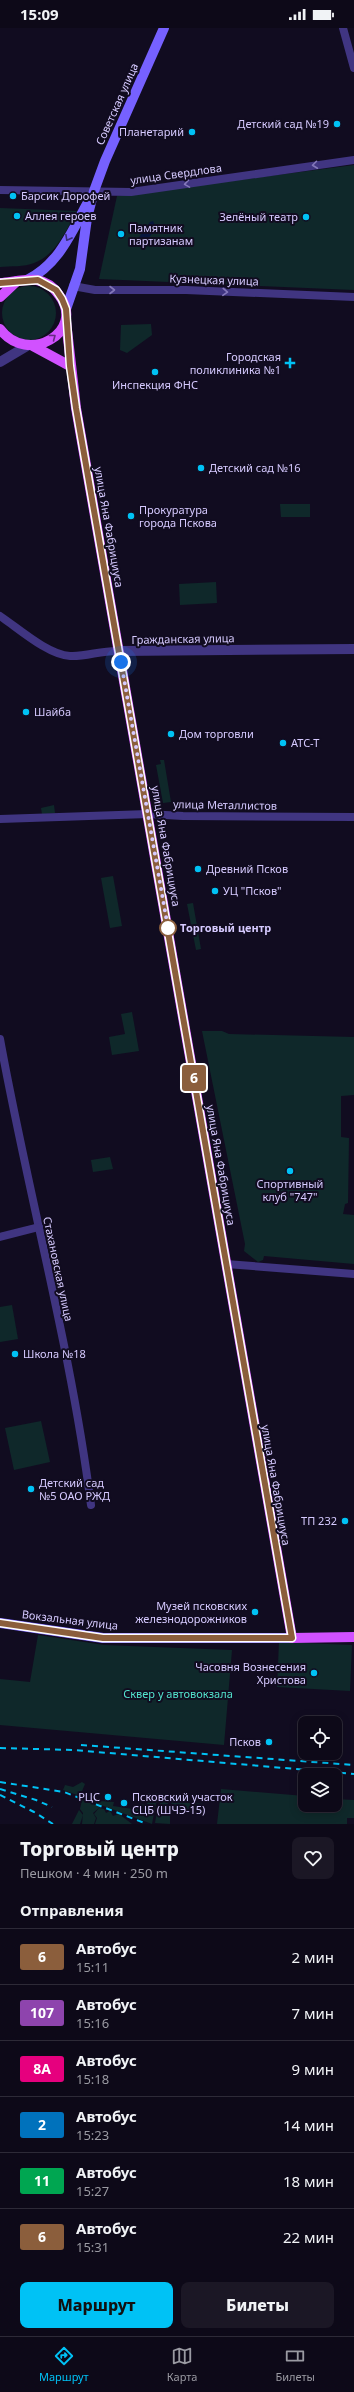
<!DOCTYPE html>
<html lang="ru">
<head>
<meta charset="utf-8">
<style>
  body { margin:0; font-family:"Noto Sans",sans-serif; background:#1b1725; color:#f1f3f6; height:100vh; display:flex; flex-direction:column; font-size:15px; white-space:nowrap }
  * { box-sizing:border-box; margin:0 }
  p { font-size:13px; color:#9a9aa2 }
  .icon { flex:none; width:22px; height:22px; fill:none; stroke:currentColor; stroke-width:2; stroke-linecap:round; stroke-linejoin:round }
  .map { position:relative; height:1796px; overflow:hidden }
  .sheet { display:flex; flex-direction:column; background:#0d0918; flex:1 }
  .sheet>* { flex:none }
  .badge { padding:0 8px; border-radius:3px; font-size:14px; line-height:26px }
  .buttons { position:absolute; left:298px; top:1688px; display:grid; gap:8px }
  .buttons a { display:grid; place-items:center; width:44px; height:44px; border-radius:8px; background:#0d0918; box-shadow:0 2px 10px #0003,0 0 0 1px #2d2a37; font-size:20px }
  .you { position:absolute; width:20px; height:20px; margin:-10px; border:3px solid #fff; border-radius:50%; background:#1a73e8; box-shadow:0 0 0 6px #1a73e833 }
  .map>.badge { position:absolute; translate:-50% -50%; box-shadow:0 0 0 2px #fff }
  h2 { padding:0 20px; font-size:15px; line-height:36px }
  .round { display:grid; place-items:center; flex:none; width:42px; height:42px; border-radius:8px; background:#1b1725 }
  .summary { display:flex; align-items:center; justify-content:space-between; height:68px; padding:0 20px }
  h1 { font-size:19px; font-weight:800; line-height:30px }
  .action { display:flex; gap:8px; margin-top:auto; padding:8px 20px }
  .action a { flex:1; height:46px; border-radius:8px; background:#00c2f5; color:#111; font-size:16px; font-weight:800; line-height:46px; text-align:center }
  .action a+a { background:#1b1725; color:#f1f3f6 }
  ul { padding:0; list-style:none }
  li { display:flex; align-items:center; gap:12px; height:56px; padding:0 20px; border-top:1px solid #2d2a37 }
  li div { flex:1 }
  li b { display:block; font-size:15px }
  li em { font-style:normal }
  li .badge { min-width:44px; font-weight:700; text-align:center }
  .status { display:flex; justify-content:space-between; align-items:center; height:28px; padding:0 20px; background:#0d0918; direction:ltr }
  .status svg { height:11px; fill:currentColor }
  .dock { display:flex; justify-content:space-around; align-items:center; height:56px; border-top:1px solid #2d2a37; background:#0d0918; font-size:11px; color:#9a9aa2 }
  .dock a { display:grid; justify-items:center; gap:2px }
  .dock .active { color:#00c2f5 }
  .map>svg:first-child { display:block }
</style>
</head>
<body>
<div class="status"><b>15:09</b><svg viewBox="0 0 49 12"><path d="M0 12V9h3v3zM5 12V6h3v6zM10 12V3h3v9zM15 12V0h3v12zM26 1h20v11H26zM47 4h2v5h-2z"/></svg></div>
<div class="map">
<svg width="354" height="1796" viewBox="0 0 354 1796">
  <rect width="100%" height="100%" fill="#110c20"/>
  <g fill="#0f282a">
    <polygon points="354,137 354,262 99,251 117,168"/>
    <path d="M0,180L77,183C67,201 56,227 34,235C24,239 11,238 0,239Z"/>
    <circle cx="29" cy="285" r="27"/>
    <polygon points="151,296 152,307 127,325 120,322 121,297"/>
    <polygon points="280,476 310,476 310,489 281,489"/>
    <polygon points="216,554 217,575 180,577 179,556"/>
    <polygon points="160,732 164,732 171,774 163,775 156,737 161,736"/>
    <polygon points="54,777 55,785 42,786 41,780"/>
    <polygon points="113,848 122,898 110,900 101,850"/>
    <polygon points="193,875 201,921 196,922 187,876"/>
    <polygon points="132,984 139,1023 112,1027 109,1009 125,1006 121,986"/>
    <polygon points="222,1003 229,1006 354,1009 354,1067 341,1068 341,1109 349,1110 348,1175 345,1176 343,1186 354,1187 354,1236 264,1228 263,1232 258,1234 244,1223 245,1216 202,1003"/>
    <polygon points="110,1129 113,1141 93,1144 91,1132"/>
    <polygon points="12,1277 18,1311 0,1314 0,1279"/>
    <polygon points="41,1393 50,1434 14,1442 5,1400"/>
    <polygon points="38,1607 104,1617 232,1622 224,1717 0,1697 0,1651 30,1654"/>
    <polygon points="279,1614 352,1617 350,1663 277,1659"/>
    <polygon points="82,1754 85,1756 80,1768 63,1762 65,1757 73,1759"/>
    <polygon points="221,1761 305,1768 305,1777 335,1777 335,1771 354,1772 354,1790 347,1790 347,1796 217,1796"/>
    <polygon points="145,1765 169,1766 156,1775 152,1796 82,1770 100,1770 100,1773 114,1774 113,1778 133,1781 134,1777 147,1776 149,1771"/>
    <polygon points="169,1769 171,1772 165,1779 170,1788 170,1796 155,1795 158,1777"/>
    <polygon points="170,1769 181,1770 181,1774 204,1776 202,1785 178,1783 171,1775"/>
    <polygon points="82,1772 100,1779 93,1785 96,1790 94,1796 82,1796 83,1785 80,1781"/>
    <polygon points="99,1780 104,1781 106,1785 110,1783 113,1788 119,1786 132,1796 95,1796 97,1790 94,1786"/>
    <polygon points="79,1782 83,1787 80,1796 72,1796"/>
  </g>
  <polygon fill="#07153d" points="153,193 156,200 145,215 138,218 137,212 150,194"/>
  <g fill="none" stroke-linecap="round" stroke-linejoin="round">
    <g stroke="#403581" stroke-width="8">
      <polyline points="343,0 354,40"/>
      <polyline points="0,162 131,164 354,132"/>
      <polyline points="73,258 95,262 186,262 354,269"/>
      <path d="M0,588C18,600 48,627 70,628C86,629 102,622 119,623"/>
      <polyline points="0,791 148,786 183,788 354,789"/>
      <path d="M0,1011C28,1166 71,1320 91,1477"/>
      <polyline points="0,1209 39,1199"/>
      <polyline points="226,1236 354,1246"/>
    </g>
    <g stroke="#403581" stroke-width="10">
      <polyline points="0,334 27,318"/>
      <polyline points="119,623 354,621"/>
    </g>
    <g stroke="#7661ff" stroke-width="10">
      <path d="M27,252C59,236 71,205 87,176"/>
      <polyline points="66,281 80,241 87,190 94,163 105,133 164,0"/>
      <polyline points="0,1595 103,1610 292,1610"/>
    </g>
    <g stroke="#d151ff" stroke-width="10">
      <path d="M0,255C12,254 25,251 37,252C46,254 54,259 59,267C87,304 27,338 0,301"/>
      <polyline points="0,269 17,253"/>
      <polyline points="66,293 76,380 292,1610 354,1609"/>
      <polyline points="33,318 70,338"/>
    </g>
    <g stroke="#00c2f5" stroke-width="2" stroke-dasharray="6 5" stroke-linecap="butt">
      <polyline points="81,1717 354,1737"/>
      <polyline points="0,1720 74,1722 354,1746"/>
      <polyline points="0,1754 64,1764 147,1796"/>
      <polyline points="0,1761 36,1772 52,1779"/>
      <polyline points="0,1767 34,1784 53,1796"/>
    </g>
  </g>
  <defs><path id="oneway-chevron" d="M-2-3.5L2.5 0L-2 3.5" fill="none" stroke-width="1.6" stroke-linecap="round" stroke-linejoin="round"/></defs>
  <g stroke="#8478ba">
    <use href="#oneway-chevron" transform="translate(315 137) rotate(173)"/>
    <use href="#oneway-chevron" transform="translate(187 156) rotate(171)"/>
    <use href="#oneway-chevron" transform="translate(112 262)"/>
    <use href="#oneway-chevron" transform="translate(225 264) rotate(3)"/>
  </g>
  <use stroke="#392e79" href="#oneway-chevron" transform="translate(68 210) rotate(119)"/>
  <use stroke="#672b84" href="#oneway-chevron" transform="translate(53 309) rotate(-37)"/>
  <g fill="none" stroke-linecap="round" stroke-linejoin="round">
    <defs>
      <polyline id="line" points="0,255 38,252 56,262 62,271 66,281 70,338 76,380 292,1610 103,1610 0,1595"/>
    </defs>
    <use href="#line" stroke="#fff" stroke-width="9"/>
    <use href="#line" stroke="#8b5e3c" stroke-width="6"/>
    <polyline stroke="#d6caff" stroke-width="4" stroke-dasharray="0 7.2" points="121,634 168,900"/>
  </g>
  <g fill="#00c2f5" stroke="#110c20" stroke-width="1.5">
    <circle cx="337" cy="96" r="4"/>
    <circle cx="192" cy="104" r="4"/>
    <circle cx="13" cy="168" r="4"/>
    <circle cx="17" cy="188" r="4"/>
    <circle cx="306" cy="189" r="4"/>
    <circle cx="121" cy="206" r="4"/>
    <path d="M288 329h4v4h4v4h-4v4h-4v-4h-4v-4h4z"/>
    <circle cx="155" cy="344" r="4"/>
    <circle cx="201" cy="440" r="4"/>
    <circle cx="131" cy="488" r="4"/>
    <circle cx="26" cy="684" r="4"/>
    <circle cx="171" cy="706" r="4"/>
    <circle cx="283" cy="715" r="4"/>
    <circle cx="198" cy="841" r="4"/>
    <circle cx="215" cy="863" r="4"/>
    <circle cx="290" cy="1143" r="4"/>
    <circle cx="15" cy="1326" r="4"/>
    <circle cx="31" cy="1461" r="4"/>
    <circle cx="345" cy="1493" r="4"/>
    <circle cx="255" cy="1584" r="4"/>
    <circle cx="314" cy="1645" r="4"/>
    <circle cx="269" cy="1714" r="4"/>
    <circle cx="108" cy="1769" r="4"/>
    <circle cx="124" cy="1775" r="4"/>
  </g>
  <circle fill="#fff" stroke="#8b5e3c" stroke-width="2" cx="168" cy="900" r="8"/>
  <g text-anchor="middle" stroke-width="4" stroke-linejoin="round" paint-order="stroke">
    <g font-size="11" fill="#d6caff" stroke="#110c20">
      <text transform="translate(117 76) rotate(-66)" y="4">Советская улица</text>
      <text transform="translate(176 146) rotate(-8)" y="4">улица Свердлова</text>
      <text transform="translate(214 252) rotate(2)" y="4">Кузнецкая улица</text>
      <text transform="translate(109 499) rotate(80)" y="4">улица Яна Фабрициуса</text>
      <text transform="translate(183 611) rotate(-1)" y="4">Гражданская улица</text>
      <text transform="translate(225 777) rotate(1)" y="4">улица Металлистов</text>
      <text transform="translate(166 818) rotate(80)" y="4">улица Яна Фабрициуса</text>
      <text transform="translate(221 1137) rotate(80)" y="4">улица Яна Фабрициуса</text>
      <text transform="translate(58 1241) rotate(78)" y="4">Стахановская улица</text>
      <text transform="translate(276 1457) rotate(80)" y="4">улица Яна Фабрициуса</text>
      <text transform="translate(70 1592) rotate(7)" y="4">Вокзальная улица</text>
    </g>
    <g font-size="11" fill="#d6caff" stroke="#110c20" text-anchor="start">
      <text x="329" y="100" text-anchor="end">Детский сад №19</text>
      <text x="184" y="108" text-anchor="end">Планетарий</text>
      <text x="21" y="172">Барсик Дорофей</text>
      <text x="25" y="192">Аллея героев</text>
      <text x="298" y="193" text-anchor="end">Зелёный театр</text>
      <text x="129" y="204">Памятник<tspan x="129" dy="13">партизанам</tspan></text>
      <text x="281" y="333" text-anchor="end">Городская<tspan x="281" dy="13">поликлиника №1</tspan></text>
      <text x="155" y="361" text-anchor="middle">Инспекция ФНС</text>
      <text x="209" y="444">Детский сад №16</text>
      <text x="139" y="486">Прокуратура<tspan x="139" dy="13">города Пскова</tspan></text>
      <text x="34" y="688">Шайба</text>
      <text x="179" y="710">Дом торговли</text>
      <text x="291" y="719">ATC-T</text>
      <text x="206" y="845">Древний Псков</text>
      <text x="223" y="867">УЦ "Псков"</text>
      <text x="290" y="1160" text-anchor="middle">Спортивный<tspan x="290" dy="13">клуб "747"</tspan></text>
      <text x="23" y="1330">Школа №18</text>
      <text x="39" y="1459">Детский сад<tspan x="39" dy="13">№5 ОАО РЖД</tspan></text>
      <text x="337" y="1497" text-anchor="end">ТП 232</text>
      <text x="247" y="1582" text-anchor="end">Музей псковских<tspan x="247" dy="13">железнодорожников</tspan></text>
      <text x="306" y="1643" text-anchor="end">Часовня Вознесения<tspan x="306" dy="13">Христова</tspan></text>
      <text x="261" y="1718" text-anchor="end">Псков</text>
      <text x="100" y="1773" text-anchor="end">РЦС</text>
      <text x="132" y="1773">Псковский участок<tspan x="132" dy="13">СЦБ (ШЧЭ-15)</tspan></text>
    </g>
    <g font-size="11" font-weight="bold" fill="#d6caff" stroke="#110c20" text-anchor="start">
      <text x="180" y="904">Торговый центр</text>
    </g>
    <g font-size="11" fill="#53e3ce" stroke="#110c20">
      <text x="178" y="1670">Сквер у автовокзала</text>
    </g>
  </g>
</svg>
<div class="buttons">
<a><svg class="icon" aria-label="locate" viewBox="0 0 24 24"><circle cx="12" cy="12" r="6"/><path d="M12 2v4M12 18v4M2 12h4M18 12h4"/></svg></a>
<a><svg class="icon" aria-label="layers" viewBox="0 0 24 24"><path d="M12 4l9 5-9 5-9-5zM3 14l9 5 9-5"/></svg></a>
</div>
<div class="you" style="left:121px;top:634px"></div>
<b class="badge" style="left:194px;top:1050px;background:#8b5e3c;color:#fff">6</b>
</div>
<section class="sheet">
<div class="summary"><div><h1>Торговый центр</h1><p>Пешком · 4 мин · 250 m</p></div><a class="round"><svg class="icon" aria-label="heart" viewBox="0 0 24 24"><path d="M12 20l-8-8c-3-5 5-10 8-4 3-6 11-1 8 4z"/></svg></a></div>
<h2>Отправления</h2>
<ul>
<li><span class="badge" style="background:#8b5e3c;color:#fff">6</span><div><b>Автобус</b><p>15:11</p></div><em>2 мин</em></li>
<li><span class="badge" style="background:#8e44ad;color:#fff">107</span><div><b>Автобус</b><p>15:16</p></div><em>7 мин</em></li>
<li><span class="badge" style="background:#e6007e;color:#fff">8А</span><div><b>Автобус</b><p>15:18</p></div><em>9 мин</em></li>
<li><span class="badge" style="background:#0072bc;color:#fff">2</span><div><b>Автобус</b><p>15:23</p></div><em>14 мин</em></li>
<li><span class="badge" style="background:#00a651;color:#fff">11</span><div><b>Автобус</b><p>15:27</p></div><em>18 мин</em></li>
<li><span class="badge" style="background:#8b5e3c;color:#fff">6</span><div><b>Автобус</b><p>15:31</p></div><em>22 мин</em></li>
</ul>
<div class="action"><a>Маршрут</a><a>Билеты</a></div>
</section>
<nav class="dock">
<a class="active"><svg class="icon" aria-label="directions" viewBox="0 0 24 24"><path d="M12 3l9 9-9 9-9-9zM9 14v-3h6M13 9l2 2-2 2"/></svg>Маршрут</a>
<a><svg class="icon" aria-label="map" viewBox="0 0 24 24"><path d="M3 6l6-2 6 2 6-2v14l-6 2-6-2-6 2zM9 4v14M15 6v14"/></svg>Карта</a>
<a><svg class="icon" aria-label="tickets" viewBox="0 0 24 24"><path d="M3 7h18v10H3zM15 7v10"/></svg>Билеты</a>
</nav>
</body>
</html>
